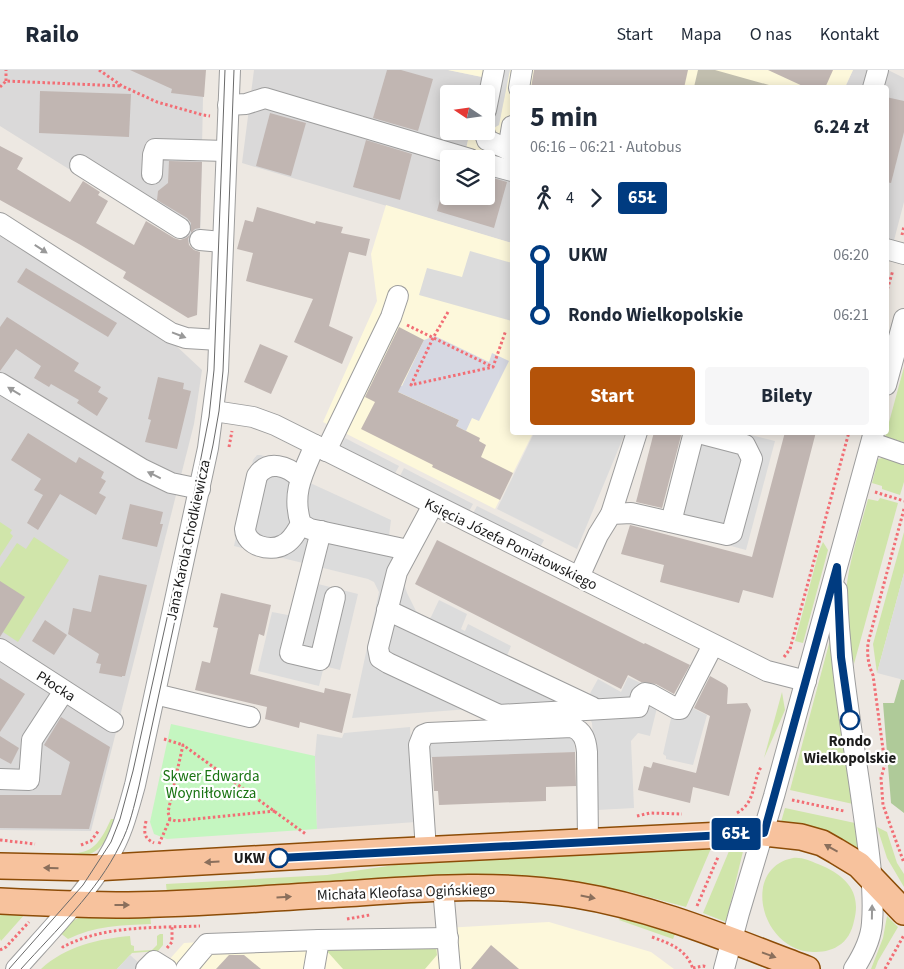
<!DOCTYPE html>
<html lang="pl">
<head>
<meta charset="utf-8">
<style>
  body { margin:0; font-family:"Source Sans 3",sans-serif; background:#f6f6f7; color:#1f2937; height:100vh; display:flex; flex-direction:column; font-size:19px; white-space:nowrap }
  * { box-sizing:border-box; margin:0 }
  p { font-size:16px; color:#747a83 }
  .icon { flex:none; width:28px; height:28px; fill:none; stroke:currentColor; stroke-width:2; stroke-linecap:round; stroke-linejoin:round }
  .map { position:relative; flex:1; overflow:hidden }
  .drawer { position:absolute; left:510px; top:15px; width:379px; height:350px; display:flex; flex-direction:column; background:#fff; border-radius:5px; box-shadow:0 2px 12px #0003 }
  .drawer>* { flex:none }
  .badge { padding:0 10px; border-radius:4px; font-size:18px; line-height:32px }
  .needle { width:32px; rotate:283deg }
  .controls { position:absolute; left:440px; top:15px; display:grid; gap:10px }
  .controls a { display:grid; place-items:center; width:55px; height:55px; border-radius:5px; background:#fff; box-shadow:0 2px 12px #0003; font-size:25px }
  .map>.badge { position:absolute; translate:-50% -50%; box-shadow:0 0 0 2px #fff }
  .legs { display:flex; align-items:center; gap:8px; height:55px; padding:0 20px; font-size:16px }
  .legs p { margin-inline-start:auto }
  .overview { display:flex; align-items:center; justify-content:space-between; height:85px; padding:0 20px }
  h1 { font-size:28px; font-weight:700; line-height:38px }
  .cta { display:flex; gap:10px; margin-top:auto; padding:10px 20px }
  .cta a { flex:1; height:58px; border-radius:5px; background:#b45309; color:#fff; font-size:20px; font-weight:700; line-height:58px; text-align:center }
  .cta a+a { background:#f6f6f7; color:#1f2937 }
  ul { padding:0 20px; list-style:none }
  li { display:flex; align-items:center; gap:18px; height:60px; font-size:19px }
  li i { display:grid; place-items:center; width:8px; height:100%; margin:0 6px; background:currentColor }
  li i::after { content:''; width:12px; height:12px; margin:-6px; border:4px solid; border-radius:50%; background:#fff }
  li p { margin-inline-start:auto }
  li:first-child i { background:linear-gradient(#0000 50%,currentColor 0) }
  li:last-child i { background:linear-gradient(currentColor 50%,#0000 0) }
  header { display:flex; align-items:center; gap:30px; box-sizing:border-box; height:70px; padding:0 25px; background:#fff; border-bottom:1px solid #e0e1e3 }
  header strong { font-size:24px }
  nav { display:flex; gap:28px; margin-inline-start:auto; font-size:18px }
  .map>svg:first-child { display:block }
</style>
</head>
<body>
<header>
<strong>Railo</strong>
<nav><a>Start</a><a>Mapa</a><a>O nas</a><a>Kontakt</a></nav>
</header>
<div class="map">
<svg width="904" height="899" viewBox="0 0 904 899">
  <rect width="100%" height="100%" fill="#ede8e2"/>
  <g fill="#dad9d9" fill-rule="evenodd">
    <polygon points="0,0 205,0 203,27 200,178 160,156 0,56"/>
    <path d="M254,0H448L482,7L478,24H449V61H470L466,79L512,92V173L242,93ZM449,89H486V126H449Z"/>
    <polygon points="853,0 888,0 904,8 904,132 886,201 886,18 845,18"/>
    <polygon points="0,153 142,244 202,300 194,354 91,761 0,760"/>
  </g>
  <g fill="#fdf8db">
    <polygon points="448,0 853,0 845,17 512,18 512,92 466,79 470,61 486,61 486,24 478,24 482,7"/>
    <polygon points="386,135 512,173 512,362 533,363 495,439 323,352 377,231 371,184"/>
    <polygon points="549,852 651,882 674,899 161,899 184,873"/>
  </g>
  <polygon fill="#c1beae" points="698,0 715,0 776,17 694,17"/>
  <g fill="#d0e5aa">
    <polygon points="904,297 904,372 885,367"/>
    <polygon points="886,387 904,392 904,412 900,425 882,419 882,416 872,413 878,389"/>
    <path d="M880,428L898,433L854,594C849,571 844,545 846,522C849,490 860,459 868,429L878,431Z"/>
    <polygon points="0,452 12,460 10,463 13,466 0,486"/>
    <polygon points="904,462 904,503 877,603 873,574"/>
    <polygon points="34,467 69,490 18,572 0,560 0,498 17,473 26,479"/>
    <polygon points="823,472 828,480 803,573 795,571 819,481"/>
    <polygon points="830,570 853,734 790,720"/>
    <polygon points="782,622 785,640 764,688"/>
    <polygon points="785,738 855,753 859,782 807,758 781,752"/>
    <path d="M111,749H116C98,793 88,786 45,785L47,783C85,784 94,787 111,749Z"/>
    <polygon points="877,757 887,762 897,793 904,804 904,817 887,788"/>
    <polygon points="745,773 726,852 703,843 732,774"/>
    <polygon points="712,776 686,837 630,822 574,813 167,824 166,814 327,805 415,792"/>
    <path d="M793,788C802,787 810,791 818,794C845,805 862,821 854,851C852,861 847,871 838,876C831,881 821,882 813,882C760,880 741,798 793,788Z"/>
    <polygon points="0,841 25,844 1,871 0,869"/>
    <path d="M150,844L151,854C122,855 94,856 68,869L59,862L72,851L83,846Z"/>
    <polygon points="887,846 898,857 878,891 875,899 871,899 883,868"/>
    <polygon points="621,848 675,864 673,869 619,850"/>
    <path d="M160,864H163V875L158,881L132,883L117,899H41C66,876 98,869 130,866L131,875L134,876V881L152,880L157,875V866Z"/>
    <polygon points="436,876 437,885 425,899 343,899 326,880"/>
  </g>
  <polygon fill="#afca99" points="901,609 904,610 904,743 891,733 883,633 894,633"/>
  <polygon fill="#c4f6c0" points="171,654 315,686 317,759 167,769 154,764 150,752"/>
  <g fill="#dcdcdc">
    <polygon points="503,0 510,0 499,55 492,59"/>
    <polygon points="470,181 512,193 512,251 419,225 427,198 462,207"/>
    <polygon points="534,363 625,363 577,479 497,439"/>
    <polygon points="691,363 743,363 775,371 746,480 664,458"/>
    <polygon points="345,368 399,396 393,407 339,380"/>
    <polygon points="257,385 261,385 287,394 308,412 391,450 389,466 407,523 416,541 424,547 429,549 431,547 439,530 467,544 461,559 465,561 468,554 511,576 506,588 588,627 598,609 621,622 628,607 707,645 693,695 666,689 666,686 663,684 672,644 658,634 650,666 638,663 631,671 634,738 597,740 592,653 590,649 469,639 352,648 379,522 374,512 368,509 234,476 253,390"/>
    <polygon points="404,398 473,434 467,445 398,410"/>
    <polygon points="477,436 544,470 538,481 471,447"/>
    <polygon points="904,503 904,610 877,603"/>
    <polygon points="302,510 358,524 340,600 324,596 319,616 258,601 272,542 293,546"/>
    <polygon points="572,649 575,682 426,688 424,656"/>
    <polygon points="410,657 416,752 317,759 315,686 317,664 342,668 344,663"/>
    <polygon points="130,885 140,894 135,899 117,899"/>
  </g>
  <polygon fill="#d6d8e2" points="435,266 489,292 492,283 509,291 479,351 472,348 466,361 456,356 459,350 394,320 396,314 402,316 424,270"/>
  <g fill="#c1b6b2">
    <polygon points="130,0 206,0 204,27 171,23 172,19"/>
    <polygon points="387,0 401,0 433,9 418,61 373,48"/>
    <polygon points="534,0 688,0 684,18 531,18"/>
    <polygon points="768,0 833,0 825,18 807,18"/>
    <polygon points="40,21 131,24 129,67 39,63"/>
    <polygon points="886,27 904,31 904,62 891,113 886,112"/>
    <polygon points="270,43 306,53 291,106 256,96"/>
    <polygon points="366,70 412,84 400,130 353,117"/>
    <polygon points="0,76 23,88 17,99 70,132 83,111 100,122 98,125 108,131 96,153 134,175 146,151 174,168 180,170 186,168 190,165 188,169 189,175 194,180 200,182 197,245 188,248 123,208 126,202 79,174 0,130"/>
    <polygon points="169,91 202,92 200,158 195,159 191,163 191,153 187,148 157,130 158,121 168,113"/>
    <polygon points="486,106 507,112 494,158 437,141 441,126 486,126"/>
    <polygon points="257,137 315,154 316,151 343,157 341,163 370,169 366,186 349,182 329,256 353,267 342,294 294,272 313,229 246,211 253,183 237,179 245,150 253,152"/>
    <polygon points="26,198 117,253 108,267 17,212"/>
    <polygon points="7,247 79,293 74,301 101,317 98,322 108,328 97,346 77,333 79,330 51,314 49,317 34,308 41,296 16,279 0,301 0,257"/>
    <polygon points="399,257 424,270 398,322 459,350 456,356 480,368 479,371 486,375 481,387 513,403 500,430 432,397 433,395 361,359 375,332 365,327"/>
    <polygon points="260,274 288,286 271,324 244,312"/>
    <polygon points="158,307 184,313 183,319 191,321 177,379 145,372 151,350 148,349"/>
    <polygon points="654,362 682,362 662,438 636,432"/>
    <polygon points="785,362 816,362 773,528 743,520 739,533 660,512 664,495 621,484 630,455 752,487"/>
    <polygon points="28,363 76,393 79,387 104,402 101,408 106,411 99,423 106,427 96,445 60,424 38,460 27,453 43,425 34,420 41,409 11,390"/>
    <polygon points="130,434 163,442 160,454 163,454 157,477 122,469"/>
    <polygon points="437,470 644,574 645,573 690,595 674,624 656,614 641,612 628,605 621,619 415,514"/>
    <polygon points="99,505 147,515 125,606 122,606 122,607 99,603 101,594 96,593 99,584 68,564 73,538 91,542"/>
    <polygon points="0,511 25,527 0,567"/>
    <polygon points="221,523 271,535 264,566 259,564 250,604 324,623 325,618 351,624 342,663 300,652 299,658 265,649 267,637 195,620 202,591 210,593 218,558 213,557"/>
    <polygon points="45,550 67,565 54,585 32,571"/>
    <polygon points="710,606 726,615 728,618 727,634 747,633 751,640 729,726 693,717 690,733 638,720 644,696 651,698 653,692 696,703 710,646 694,638"/>
    <polygon points="0,608 25,624 0,662"/>
    <polygon points="61,647 110,677 89,759 0,758 0,725 61,725 70,692 44,675"/>
    <polygon points="0,666 19,678 11,694 0,688"/>
    <polygon points="575,682 576,716 546,717 546,731 439,735 438,721 434,721 432,687"/>
    <polygon points="491,875 519,899 471,899"/>
    <polygon points="229,885 244,885 261,899 216,899"/>
  </g>
  <g fill="none" stroke-linecap="round" stroke-linejoin="round">
    <defs>
      <g id="minor">
        <polyline points="519,18 522,0"/>
        <polyline points="873,18 878,0"/>
        <polyline points="228,35 246,34 265,28 470,89"/>
        <polyline points="486,40 494,0"/>
        <polyline points="484,61 487,70 512,81"/>
        <polyline points="508,80 512,56"/>
        <polyline points="486,94 512,101"/>
        <polyline points="80,95 180,158"/>
        <polyline points="152,104 153,85 155,79 226,81"/>
        <polyline points="0,153 171,263 186,268 219,270"/>
        <polyline points="200,170 222,172"/>
        <polyline points="886,179 904,184"/>
        <polyline points="0,313 142,399 171,413 200,419"/>
        <polyline points="886,315 904,249"/>
        <polyline points="214,341 253,347 275,355 767,601 806,611"/>
        <polyline points="872,373 904,384"/>
        <path d="M315,375C303,403 291,423 301,454L310,459L408,480"/>
        <polyline points="326,381 391,247 398,226"/>
        <path d="M300,408C288,396 268,389 257,406L245,459C246,476 270,482 283,475C292,471 296,462 301,454"/>
        <polyline points="433,435 397,502 378,578 380,588 388,593 499,645 638,637 641,626 645,623 650,624 677,639 680,639 713,575"/>
        <polyline points="611,444 637,362"/>
        <polyline points="671,452 694,362"/>
        <polyline points="321,461 290,583 320,590 335,527"/>
        <polyline points="579,507 598,465 611,444 631,443 727,465 732,463 752,389 745,375 695,362"/>
        <path d="M837,520C839,591 852,661 862,732C867,769 875,816 872,853C871,870 863,885 854,899"/>
        <polyline points="387,540 592,637"/>
        <polyline points="0,579 113,652"/>
        <polyline points="155,624 250,647"/>
        <polyline points="0,709 29,710 32,670 64,621"/>
        <path d="M426,780L419,675L423,665L428,663L572,657C583,661 586,670 587,682L588,772"/>
        <polyline points="443,818 450,899"/>
        <path d="M16,899C48,863 82,828 108,787C122,765 128,740 135,715L208,378L218,301L230,0"/>
        <polyline points="146,899 154,891 167,899"/>
        <polyline points="186,899 207,874 319,870"/>
        <polyline points="314,899 319,870 448,868"/>
        <polyline points="724,899 739,843 774,726 874,362"/>
      </g>
      <g id="major">
        <polyline points="0,796 94,798 378,782 764,763 801,767 822,773 836,781 859,795 904,842"/>
        <path d="M0,831C42,833 85,835 128,835C199,834 270,828 342,824C419,819 498,812 576,825C656,838 732,871 807,899"/>
      </g>
    </defs>
    <use href="#minor" stroke="#9d9d9d" stroke-width="22"/>
    <use href="#major" stroke="#8c4c07" stroke-width="28"/>
    <g stroke="#f26e75" stroke-width="3" stroke-dasharray="2.5 2.5" stroke-linecap="butt">
      <polyline points="99,0 122,16 157,32 203,45 210,46"/>
      <polyline points="6,11 6,0"/>
      <polyline points="0,17 6,11 122,16"/>
      <polyline points="902,165 904,156"/>
      <polyline points="886,224 893,200"/>
      <polyline points="448,242 433,268 411,315 493,297 506,260"/>
      <polyline points="407,255 493,297"/>
      <polyline points="229,377 232,361"/>
      <polyline points="875,422 904,431"/>
      <path d="M904,439L868,573C867,585 868,594 873,605L885,694L881,708L883,735L904,793"/>
      <polyline points="784,587 790,579 849,362"/>
      <polyline points="164,669 183,675"/>
      <polyline points="792,730 844,741"/>
      <polyline points="275,741 176,751 170,749 168,742 183,675 307,765"/>
      <path d="M737,743C756,732 752,713 761,697"/>
      <polyline points="637,746 650,743 682,744"/>
      <path d="M146,751C144,761 143,768 154,773"/>
      <polyline points="0,770 35,774"/>
      <polyline points="159,774 170,749"/>
      <polyline points="81,775 91,771 99,760"/>
      <polyline points="697,836 718,787"/>
      <polyline points="347,849 370,845"/>
      <path d="M652,867C671,874 686,879 693,899"/>
      <path d="M62,876L63,877C104,855 155,858 200,856"/>
      <polyline points="167,878 172,872 172,857"/>
      <polyline points="0,880 6,877 29,852"/>
      <polyline points="693,898 703,896 707,897"/>
      <polyline points="885,899 904,865"/>
    </g>
    <use href="#minor" stroke="#fff" stroke-width="20"/>
    <use href="#major" stroke="#f7c29d" stroke-width="25"/>
    <g stroke="#6a6a6a" stroke-width="1">
      <polyline points="9,899 83,815 111,772 120,749 133,701 189,449 209,347 214,300 225,0"/>
      <path d="M21,899C56,860 97,822 120,775C130,756 134,736 139,716L213,375L219,341L223,301L234,0"/>
    </g>
  </g>
  <defs><path id="oneway-solid" d="M-6-.8H1V-3.2L6.5 0L1 3.2V.8H-6Z" transform="scale(1.25)"/></defs>
  <g fill="#999">
    <use href="#oneway-solid" transform="translate(41 179) rotate(33)"/>
    <use href="#oneway-solid" transform="translate(179 265) rotate(21)"/>
    <use href="#oneway-solid" transform="translate(14 321) rotate(-149)"/>
    <use href="#oneway-solid" transform="translate(154 405) rotate(-154)"/>
    <use href="#oneway-solid" transform="translate(872 842) rotate(-89)"/>
  </g>
  <g fill="#8a6f5c">
    <use href="#oneway-solid" transform="translate(831 778) rotate(-151)"/>
    <use href="#oneway-solid" transform="translate(212 792) rotate(177)"/>
    <use href="#oneway-solid" transform="translate(51 798) rotate(-178)"/>
    <use href="#oneway-solid" transform="translate(284 827) rotate(-3)"/>
    <use href="#oneway-solid" transform="translate(588 827) rotate(11)"/>
    <use href="#oneway-solid" transform="translate(122 835)"/>
    <use href="#oneway-solid" transform="translate(769 885) rotate(20)"/>
  </g>
  <g fill="none" stroke-linecap="round" stroke-linejoin="round">
    <defs>
      <polyline id="line-1" points="279,788 764,763 837,497 841,587 850,650"/>
    </defs>
    <use href="#line-1" stroke="#fff" stroke-width="11"/>
    <use href="#line-1" stroke="#003b80" stroke-width="8"/>
  </g>
  <g fill="#fff" stroke="#003b80" stroke-width="2.5">
    <circle cx="850" cy="650" r="9"/>
    <circle cx="279" cy="788" r="9"/>
  </g>
  <g text-anchor="middle" stroke-width="4.5" stroke-linejoin="round" paint-order="stroke">
    <g font-size="15" fill="#1c1c1c" stroke="#fff">
      <text transform="translate(188 470) rotate(-78)" y="5">Jana Karola Chodkiewicza</text>
      <text transform="translate(511 474) rotate(26)" y="5">Księcia Józefa Poniatowskiego</text>
      <text transform="translate(56 616) rotate(33)" y="5">Płocka</text>
      <text transform="translate(406 822) rotate(-2)" y="5">Michała Kleofasa Ogińskiego</text>
    </g>
    <g font-size="15" font-weight="bold" fill="#1c1c1c" stroke="#fff">
      <text x="850" y="676">Rondo<tspan x="850" dy="17">Wielkopolskie</tspan></text>
      <text x="265" y="793" text-anchor="end">UKW</text>
    </g>
    <g font-size="15" fill="#187311" stroke="#fff">
      <text x="211" y="711">Skwer Edwarda<tspan x="211" dy="17">Woyniłłowicza</tspan></text>
    </g>
  </g>
</svg>
<div class="controls">
<a><svg class="needle" viewBox="-14 -14 28 28"><path d="M0-13l5 13h-10z" fill="#e53935"/><path d="M0 13l5-13h-10z" fill="#747a83"/></svg></a>
<a><svg class="icon" aria-label="layers" viewBox="0 0 24 24"><path d="M12 4l9 5-9 5-9-5zM3 14l9 5 9-5"/></svg></a>
</div>
<b class="badge" style="left:736px;top:764px;background:#003b80;color:#fff">65Ł</b>
<section class="drawer">
<div class="overview"><div><h1>5 min</h1><p>06:16 – 06:21 · Autobus</p></div><b>6.24 zł</b></div>
<div class="legs"><svg class="icon" aria-label="walk" viewBox="0 0 24 24"><circle cx="13" cy="4" r="2"/><path d="M13 8l-2 6 4 7M11 14l-3 7M7 12l3-4h3l4 4"/></svg>4<svg class="icon" aria-label="forward" viewBox="0 0 24 24"><path d="M9 5l7 7-7 7"/></svg><b class="badge" style="background:#003b80;color:#fff">65Ł</b></div>
<ul>
<li><i style="color:#003b80"></i><b>UKW</b><p>06:20</p></li>
<li><i style="color:#003b80"></i><b>Rondo Wielkopolskie</b><p>06:21</p></li>
</ul>
<div class="cta"><a>Start</a><a>Bilety</a></div>
</section>
</div>
</body>
</html>
